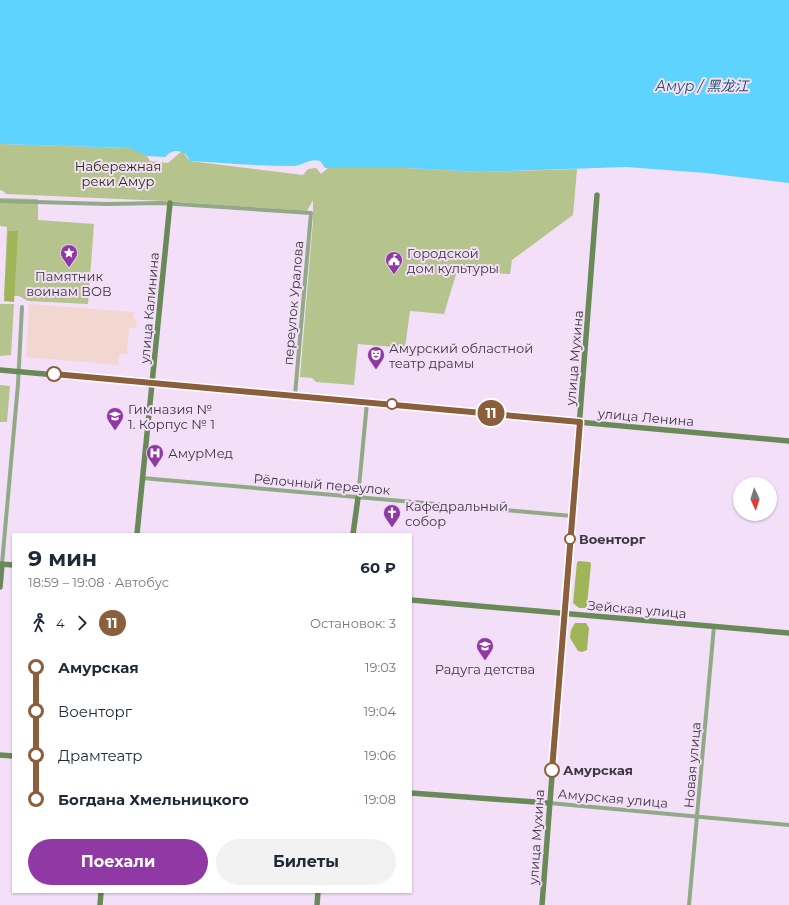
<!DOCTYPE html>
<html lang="ru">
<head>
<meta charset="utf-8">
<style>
  body { margin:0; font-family:Montserrat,"Noto Sans SC",sans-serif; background:#f2f2f3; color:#1f2937; height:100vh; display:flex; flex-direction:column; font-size:15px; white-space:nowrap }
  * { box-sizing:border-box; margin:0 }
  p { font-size:13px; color:#747a83 }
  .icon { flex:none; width:22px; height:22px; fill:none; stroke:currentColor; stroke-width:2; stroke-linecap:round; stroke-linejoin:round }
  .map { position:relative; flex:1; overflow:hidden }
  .sheet { position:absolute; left:12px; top:533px; width:400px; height:360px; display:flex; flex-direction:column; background:#fff; border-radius:0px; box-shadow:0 1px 3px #0004 }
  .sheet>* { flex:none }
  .badge { padding:0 8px; border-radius:13px; font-size:14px; line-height:26px }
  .needle { width:26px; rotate:176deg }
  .fabs { position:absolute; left:733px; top:477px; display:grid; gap:8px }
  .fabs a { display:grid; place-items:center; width:44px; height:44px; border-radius:50%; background:#fff; box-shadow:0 1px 3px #0004; font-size:20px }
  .map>.badge { position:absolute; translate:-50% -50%; box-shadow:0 0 0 2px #fff }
  .legs { display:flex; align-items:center; gap:6px; height:44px; padding:0 16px; font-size:13px }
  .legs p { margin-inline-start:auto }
  .head { display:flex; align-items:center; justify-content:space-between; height:68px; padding:0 16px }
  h1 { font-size:22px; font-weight:700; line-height:30px }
  .cta { display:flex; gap:8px; margin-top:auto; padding:8px 16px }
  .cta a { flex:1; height:46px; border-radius:24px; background:#9038a4; color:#fff; font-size:16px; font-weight:700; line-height:46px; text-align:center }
  .cta a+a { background:#f2f2f3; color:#1f2937 }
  ul { padding:0 16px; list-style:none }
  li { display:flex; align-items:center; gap:14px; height:44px; font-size:15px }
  li i { display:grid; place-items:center; width:6px; height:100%; margin:0 5px; background:currentColor }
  li i::after { content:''; width:10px; height:10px; margin:-5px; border:3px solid; border-radius:50%; background:#fff }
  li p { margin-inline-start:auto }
  li:first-child i { background:linear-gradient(#0000 50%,currentColor 0) }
  li:last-child i { background:linear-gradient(currentColor 50%,#0000 0) }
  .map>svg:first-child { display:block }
</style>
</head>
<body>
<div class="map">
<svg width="789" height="905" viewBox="0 0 789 905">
  <rect width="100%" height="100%" fill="#f3e0f8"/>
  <polygon fill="#f1d7d0" points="29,304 134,312 133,319 137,319 136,328 129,328 127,354 119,354 118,365 26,357"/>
  <g fill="#b5c38c">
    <path d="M0,144L130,148C139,151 146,152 150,161L168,163L182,151L190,161L303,175L308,169L316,168L321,174L328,168H407L481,172L577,169L573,215L512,260L510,274L457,271L444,314L410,311L405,348L358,344L354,385L316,382L312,378L300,377L313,221V200L307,211L165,201L6,194L3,191L0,190Z"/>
    <polygon points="0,198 38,199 38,220 94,224 88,304 28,301 19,296 4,296 7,227 0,226"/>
    <polygon points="0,304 14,304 11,355 0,356"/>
    <polygon points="0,385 10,386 7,422 0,422"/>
  </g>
  <g fill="#a0b558">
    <polygon points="8,231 18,231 14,302 4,301"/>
    <polygon points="579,561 590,562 591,564 587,606 585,608 579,608 573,603 577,562"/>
    <polygon points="575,623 586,623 589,628 587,650 582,652 578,651 570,638 571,630"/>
  </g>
  <path fill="#5ed3fe" d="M0,0H789V183L706,173L626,167L481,172L407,168H325L320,161C309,158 303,166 293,166C259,166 224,163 190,161C186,150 173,147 165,157L147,156L130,148L0,144Z"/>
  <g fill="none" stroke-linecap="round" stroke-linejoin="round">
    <g stroke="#92a987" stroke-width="4">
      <polyline points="0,201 107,204 161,203 311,213 295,395"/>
      <polyline points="142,478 572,516"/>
      <polyline points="358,498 367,402"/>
      <polyline points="2,564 18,384 22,307"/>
      <polyline points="549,803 789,825"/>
      <polyline points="689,905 714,626"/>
    </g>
    <g stroke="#698a58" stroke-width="5.5">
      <polyline points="0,370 789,441"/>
      <polyline points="137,534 170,203"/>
      <polyline points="353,534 358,498"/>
      <polyline points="0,564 13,565"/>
      <polyline points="0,587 2,564"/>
      <polyline points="411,600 789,633"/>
      <polyline points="0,755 13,756"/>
      <polyline points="411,793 549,803"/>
      <polyline points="100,905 101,892"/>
      <polyline points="317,905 318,892"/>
      <polyline points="542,905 597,195"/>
    </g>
  </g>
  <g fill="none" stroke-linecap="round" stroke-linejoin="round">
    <defs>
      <polyline id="line-1" points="54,374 580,422 552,770"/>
    </defs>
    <use href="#line-1" stroke="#fff" stroke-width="9"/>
    <use href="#line-1" stroke="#8b5e3c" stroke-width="6"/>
  </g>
  <defs>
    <symbol id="sight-pin" viewBox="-11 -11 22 30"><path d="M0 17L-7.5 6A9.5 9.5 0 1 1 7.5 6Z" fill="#9038a4" stroke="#f3e0f8"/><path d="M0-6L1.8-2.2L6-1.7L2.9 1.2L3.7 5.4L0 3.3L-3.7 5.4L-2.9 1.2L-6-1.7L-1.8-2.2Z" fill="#fff"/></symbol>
    <symbol id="civic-pin" viewBox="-11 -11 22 30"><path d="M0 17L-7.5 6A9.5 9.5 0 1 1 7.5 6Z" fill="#9038a4" stroke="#f3e0f8"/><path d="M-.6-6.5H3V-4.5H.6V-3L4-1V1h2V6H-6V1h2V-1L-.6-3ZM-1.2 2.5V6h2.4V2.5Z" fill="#fff"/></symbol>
    <symbol id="theatre-pin" viewBox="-11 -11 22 30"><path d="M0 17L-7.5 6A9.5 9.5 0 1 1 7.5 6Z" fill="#9038a4" stroke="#f3e0f8"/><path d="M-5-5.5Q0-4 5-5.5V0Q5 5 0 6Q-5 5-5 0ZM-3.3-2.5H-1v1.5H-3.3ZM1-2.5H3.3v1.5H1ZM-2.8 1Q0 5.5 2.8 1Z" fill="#fff"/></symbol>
    <symbol id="school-pin" viewBox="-11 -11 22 30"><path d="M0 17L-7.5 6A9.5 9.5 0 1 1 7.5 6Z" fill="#9038a4" stroke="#f3e0f8"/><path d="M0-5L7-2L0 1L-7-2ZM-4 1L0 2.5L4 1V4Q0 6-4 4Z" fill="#fff"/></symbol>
    <symbol id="hospital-pin" viewBox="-11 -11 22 30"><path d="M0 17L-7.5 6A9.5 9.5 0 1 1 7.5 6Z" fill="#9038a4" stroke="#f3e0f8"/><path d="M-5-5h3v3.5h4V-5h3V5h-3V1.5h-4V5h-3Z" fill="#fff"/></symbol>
    <symbol id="church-pin" viewBox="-11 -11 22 30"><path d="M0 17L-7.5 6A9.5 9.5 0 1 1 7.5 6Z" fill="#9038a4" stroke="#f3e0f8"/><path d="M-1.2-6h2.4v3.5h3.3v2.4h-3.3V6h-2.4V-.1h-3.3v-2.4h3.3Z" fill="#fff"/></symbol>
  </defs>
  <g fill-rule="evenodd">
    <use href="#sight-pin" x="59" y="243" width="20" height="27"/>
    <use href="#civic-pin" x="384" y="250" width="20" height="27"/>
    <use href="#theatre-pin" x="366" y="345" width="20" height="27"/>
    <use href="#school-pin" x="105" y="406" width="20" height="27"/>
    <use href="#hospital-pin" x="145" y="443" width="20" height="27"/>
    <use href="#church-pin" x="382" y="503" width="20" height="27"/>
    <use href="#school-pin" x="475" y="636" width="20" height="27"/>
  </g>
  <g fill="#fff" stroke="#8b5e3c" stroke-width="2">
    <circle cx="54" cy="374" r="7"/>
    <circle cx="392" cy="404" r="5"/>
    <circle cx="570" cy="539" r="5"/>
    <circle cx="552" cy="770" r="7"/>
  </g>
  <g text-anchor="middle" stroke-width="4" stroke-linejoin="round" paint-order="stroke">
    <g font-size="13" fill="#282f07" stroke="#f3e0f8">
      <text x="118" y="171">Набережная<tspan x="118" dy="15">реки Амур</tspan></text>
    </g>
    <g font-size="13" fill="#3d363f" stroke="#f3e0f8" text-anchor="start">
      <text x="407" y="258">Городской<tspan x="407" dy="15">дом культуры</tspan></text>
      <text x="69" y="281" text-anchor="middle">Памятник<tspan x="69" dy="15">воинам ВОВ</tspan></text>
      <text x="389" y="353">Амурский областной<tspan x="389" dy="15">театр драмы</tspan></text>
      <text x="128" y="414">Гимназия №<tspan x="128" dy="15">1. Корпус № 1</tspan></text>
      <text x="168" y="458">АмурМед</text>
      <text x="405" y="511">Кафедральный<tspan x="405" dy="15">собор</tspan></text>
      <text x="485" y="674" text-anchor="middle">Радуга детства</text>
    </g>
    <g font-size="13" fill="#3d363f" stroke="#f3e0f8">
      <text transform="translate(293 303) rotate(-85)" y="5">переулок Уралова</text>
      <text transform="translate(149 308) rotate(-85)" y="5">улица Калинина</text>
      <text transform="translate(574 358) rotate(-85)" y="5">улица Мухина</text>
      <text transform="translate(646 417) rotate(5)" y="5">улица Ленина</text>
      <text transform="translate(322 484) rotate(5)" y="5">Рёлочный переулок</text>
      <text transform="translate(637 609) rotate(5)" y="5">Зейская улица</text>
      <text transform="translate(692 765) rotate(-85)" y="5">Новая улица</text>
      <text transform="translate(613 798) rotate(5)" y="5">Амурская улица</text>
      <text transform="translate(536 837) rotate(-86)" y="5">улица Мухина</text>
    </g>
    <g font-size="13" font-weight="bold" fill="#3d363f" stroke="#f3e0f8" text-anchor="start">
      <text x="579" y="544">Военторг</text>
      <text x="563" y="775">Амурская</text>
    </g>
    <g font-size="14" font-style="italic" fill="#245567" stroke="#f3e0f8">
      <text x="702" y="91">Амур / 黑龙江</text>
    </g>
  </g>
</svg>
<div class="fabs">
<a><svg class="needle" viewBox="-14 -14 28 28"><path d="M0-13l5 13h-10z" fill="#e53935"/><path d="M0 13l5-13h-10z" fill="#747a83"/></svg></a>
</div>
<b class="badge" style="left:491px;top:413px;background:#8b5e3c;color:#fff">11</b>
<section class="sheet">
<div class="head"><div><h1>9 мин</h1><p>18:59 – 19:08 · Автобус</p></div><b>60 ₽</b></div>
<div class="legs"><svg class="icon" aria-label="walk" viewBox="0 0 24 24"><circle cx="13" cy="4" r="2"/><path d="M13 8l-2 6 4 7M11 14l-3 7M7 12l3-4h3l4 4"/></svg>4<svg class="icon" aria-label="forward" viewBox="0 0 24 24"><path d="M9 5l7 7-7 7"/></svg><b class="badge" style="background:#8b5e3c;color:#fff">11</b><p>Остановок: 3</p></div>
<ul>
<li><i style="color:#8b5e3c"></i><b>Амурская</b><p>19:03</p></li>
<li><i style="color:#8b5e3c"></i><span>Военторг</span><p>19:04</p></li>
<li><i style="color:#8b5e3c"></i><span>Драмтеатр</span><p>19:06</p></li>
<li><i style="color:#8b5e3c"></i><b>Богдана Хмельницкого</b><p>19:08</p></li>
</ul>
<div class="cta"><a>Поехали</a><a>Билеты</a></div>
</section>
</div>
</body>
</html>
